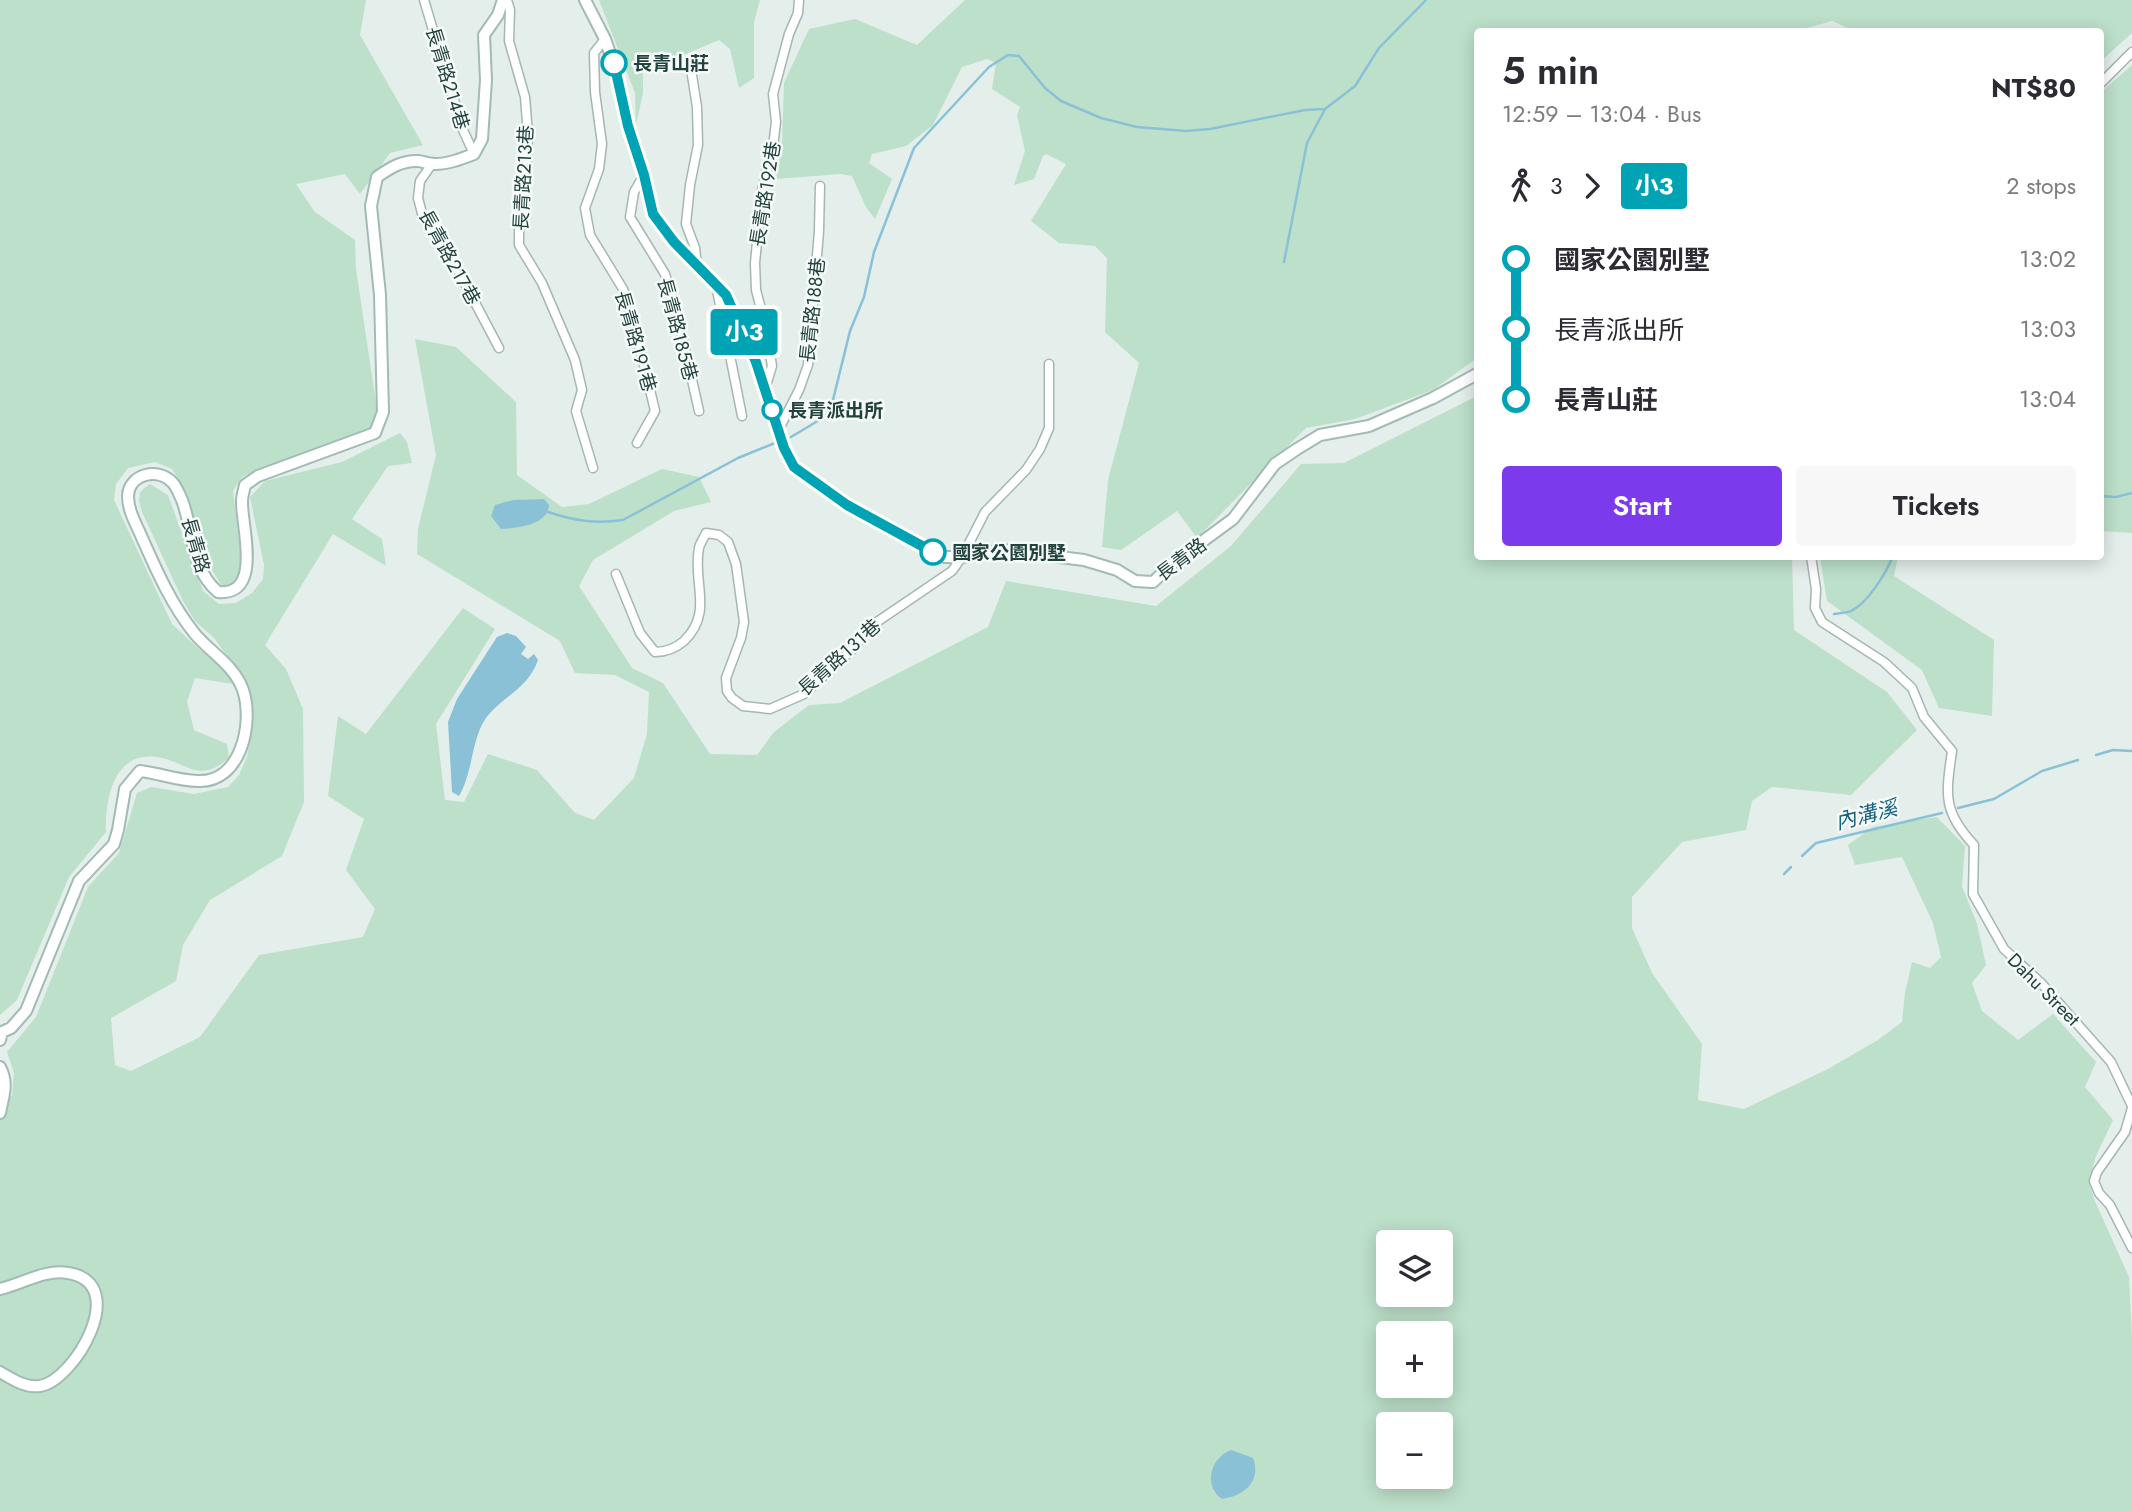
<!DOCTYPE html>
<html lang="en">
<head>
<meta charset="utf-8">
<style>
  body { margin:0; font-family:Jost,"Noto Sans TC",sans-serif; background:#f7f7f7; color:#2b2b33; height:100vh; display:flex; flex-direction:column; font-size:26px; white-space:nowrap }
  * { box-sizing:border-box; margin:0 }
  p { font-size:23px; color:#7c7c81 }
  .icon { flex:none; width:38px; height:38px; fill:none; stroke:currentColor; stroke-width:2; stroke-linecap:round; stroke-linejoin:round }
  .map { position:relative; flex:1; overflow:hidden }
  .side { position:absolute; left:1474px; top:28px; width:630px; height:532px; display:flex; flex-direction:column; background:#fff; border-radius:7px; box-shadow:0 4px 18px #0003 }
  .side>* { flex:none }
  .badge { padding:0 14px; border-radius:5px; font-size:24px; line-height:46px }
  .buttons { position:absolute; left:1376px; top:1230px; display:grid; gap:14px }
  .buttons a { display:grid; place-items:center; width:77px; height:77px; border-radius:7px; background:#fff; box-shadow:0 4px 18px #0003; font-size:35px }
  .map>.badge { position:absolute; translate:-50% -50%; box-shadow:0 0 0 4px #fff }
  .legs { display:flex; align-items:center; gap:10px; height:77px; padding:0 28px; font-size:23px }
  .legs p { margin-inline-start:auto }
  .overview { display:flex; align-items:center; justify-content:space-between; height:119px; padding:0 28px }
  h1 { font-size:38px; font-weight:600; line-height:52px }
  .action { display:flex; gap:14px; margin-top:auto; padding:14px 28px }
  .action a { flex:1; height:80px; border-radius:7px; background:#7c3aed; color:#fff; font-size:28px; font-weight:600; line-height:80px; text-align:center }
  .action a+a { background:#f7f7f7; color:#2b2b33 }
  ul { padding:0 28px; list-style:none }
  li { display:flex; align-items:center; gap:24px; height:70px; font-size:26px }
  li i { display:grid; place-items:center; width:10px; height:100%; margin:0 9px; background:currentColor }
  li i::after { content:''; width:18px; height:18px; margin:-9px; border:5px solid; border-radius:50%; background:#fff }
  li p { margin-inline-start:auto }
  li:first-child i { background:linear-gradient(#0000 50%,currentColor 0) }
  li:last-child i { background:linear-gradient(currentColor 50%,#0000 0) }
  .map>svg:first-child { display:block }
</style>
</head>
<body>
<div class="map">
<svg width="2132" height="1511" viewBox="0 0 2132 1511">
  <rect width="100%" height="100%" fill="#e4eeeb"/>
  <g fill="#bde0ca" fill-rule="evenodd">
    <path d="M0,0H366L360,35L423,145L390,153L360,194L345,174L296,184L315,212L355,240L356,269L378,416L371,432L260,468L242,477L233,491L243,574L236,583L222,586L203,556L183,486L172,469L155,462L128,468L116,484L114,500L172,624L200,650L225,668L233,684L195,678L187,702L194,730L227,744L229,758C197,785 189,762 157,757C113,751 105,800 106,832L69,877L17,1000L0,1015Z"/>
    <polygon points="599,0 760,0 754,22 754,78 739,88 730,49 719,40 643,72 643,93 636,125 635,93"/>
    <polygon points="965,0 2132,0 2132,33 2100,62 2100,32 1857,32 1832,21 1807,28 1806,32 1477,32 1477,358 1433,390 1355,419 1306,428 1197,538 1177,511 1121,550 1102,547 1108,480 1139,363 1105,332 1107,258 1095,246 1059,243 1031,221 1066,164 1046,154 1043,156 1034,179 1014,185 1025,151 1017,115 1020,107 992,89 996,63 987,59 962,67 933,125 906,146 872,154 869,163 892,179 875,219 866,207 852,176 840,174 776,179 782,145 784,83 809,29 855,19 917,45"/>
    <polygon points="2132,65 2132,533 2100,531 2100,93"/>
    <path d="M415,339L456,347L516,402L517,475L562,507L589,504L662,469L699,477L711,502L674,511L593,560L579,586L632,668L663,683L710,754L757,755L774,732L809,705L840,703L988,627L1006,581L1156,606L1231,546L1301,464L1344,463L1477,396V556L1792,557L1794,630L1887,692L1917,730L1851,795L1772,787L1752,801L1746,830L1682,842L1632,897V928L1652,973L1702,1044L1698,1100L1744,1109L1828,1069L1878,1040L1902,1022L1905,993L1912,962L1930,968L1941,957L1933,923L1902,857L1855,865L1848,845L1873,827L1937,817L1965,846L1962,886L1977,924L1986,965L1972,983L1982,1011L2018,1040L2053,1014L2096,1062L2085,1087L2113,1120L2096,1156L2089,1181L2094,1199L2129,1277L2132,1338V1511H0V1096H12L14,1073L7,1052L36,1017L88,887L119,853L137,793L151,787L194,794L228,787L239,775L247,757L253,726L252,697L240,674L214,638L195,621L183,601L142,512L139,501L140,492L150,484L168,495L203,591L219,604L236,603L252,593L263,579L264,565L250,497L265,481L342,462L400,433L407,442L412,463L388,466L352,519L382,539L386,566L333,534L265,645L286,669L303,709L304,802L282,856L210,900L183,945L176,981L111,1018L115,1065L131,1071L200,1037L259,955L363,937L375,909L346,870L364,819L328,796L338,716L366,734L463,608L495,629L436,724L445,800L464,802L488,754L537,770L575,813L594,820L634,778L647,734L649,692L615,675L575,673L560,641L417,554L418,529L436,455ZM1388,1242H1440V1295H1388ZM1388,1334H1440V1386H1388ZM1388,1424H1440V1477H1388Z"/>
    <polygon points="1820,557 1898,557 1894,576 1994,640 1992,716 1939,708 1922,670 1827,601"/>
  </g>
  <g fill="#8ac1d6">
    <path d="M544,499L549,505C548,525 518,528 501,529L491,516L495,505L513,500Z"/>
    <path d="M507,633L516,636L526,647L521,654L528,659L534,654L538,660C529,686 508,694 490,713C471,733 474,771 459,796L452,792L448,722L457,699L497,637Z"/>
    <path d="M1231,1450L1253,1458C1262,1482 1243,1496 1222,1499C1203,1486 1210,1458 1231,1450Z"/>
  </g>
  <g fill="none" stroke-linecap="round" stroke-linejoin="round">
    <g stroke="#8ac1d6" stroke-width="2.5">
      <polyline points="1284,262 1307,143 1325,109"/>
      <polyline points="791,437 826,416 831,408 850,331 864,297 874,252 914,148 989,67 1008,55 1019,56 1045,88 1061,101 1101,118 1137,127 1186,131 1210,129 1305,110 1325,109 1355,86 1379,48 1426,0"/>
      <polyline points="2100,496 2116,497 2132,493"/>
      <path d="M548,512C575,521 596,524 623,520L738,458L775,443"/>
      <path d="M1834,614C1839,613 1847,613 1851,611C1868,603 1886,573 1893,556"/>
      <polyline points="2096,755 2113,750 2132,751"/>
      <polyline points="1958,808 1994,799 2042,771 2078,760"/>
      <polyline points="1802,856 1816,843 1942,813"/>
      <polyline points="1784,874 1791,867"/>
    </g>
    <defs>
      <g id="street">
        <polyline points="424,0 463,130 474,154"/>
        <polyline points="507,0 510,10 509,41 525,97 528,134 525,201 519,231 519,245 542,283 575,360 582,390 576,411 593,468"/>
        <polyline points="605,39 594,53 595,92 602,144 599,169 585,208 590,235 623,289 636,331 655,411 637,443"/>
        <polyline points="690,63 697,107 698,145 690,185 686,224 695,248 697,266"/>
        <polyline points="2100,84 2132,52"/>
        <polyline points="432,164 420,181 418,198 423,217 454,263 499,348"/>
        <polyline points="644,175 634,192 630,217 665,274 677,313 699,411"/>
        <polyline points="716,285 742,416"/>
        <polyline points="765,389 772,366 765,324 756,290 755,263 762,190 773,147 776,122 773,94 789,34 798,13 799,0"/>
        <polyline points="779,429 799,390 808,365 819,231 820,186"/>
        <path d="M1811,556L1816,589L1815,608L1822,622L1884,662L1912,688L1924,717L1952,751C1946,794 1942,811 1974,845L1973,894L2004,949L2041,983L2111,1062L2132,1106"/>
        <path d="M616,574L640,633L655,652C666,652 675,649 684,641C714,612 692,582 699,548C700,543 704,538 706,533L719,535L728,542L736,564L744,622L741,638L726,678L727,691L732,698L743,706L770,709L804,694L853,649L868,628L952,571L962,557L985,512L1026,470L1040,449L1049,428V364"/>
        <polyline points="2132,1108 2125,1132 2097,1172 2094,1181 2099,1193 2110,1205 2132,1248"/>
      </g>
      <g id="secondary">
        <polyline points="585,0 605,39 616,71 628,126 644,175 653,214 674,242 726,295 756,362 784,448 794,467 847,505 933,552 945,557 962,557 1003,550 1084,560 1117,570 1135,581 1153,582 1173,563 1233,519 1275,464 1297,449 1320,435 1369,426 1433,398 1477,374"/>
        <path d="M0,1040L2,1032L11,1028L26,1011L79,881L114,844L118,830L125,789L140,771C159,773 178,781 198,781C241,783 254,723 243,690C234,665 211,653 195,634C170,603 155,567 139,531C134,520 128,509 128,496C129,474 158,467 172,482C177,487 179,494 182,500C194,532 190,568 218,592C264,596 241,525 242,501C242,496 244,490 245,485L258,476L375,433L383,412L380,295L371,206L377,177C390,168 402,160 419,161C424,162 429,164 435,164C448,164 461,159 474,154L482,139L483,124L486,80L484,35L498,15L503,0"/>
        <path d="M0,1067C9,1084 3,1096 0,1113"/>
        <path d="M0,1289C22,1284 45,1269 68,1273C132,1283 74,1381 40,1386C25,1388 12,1379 0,1372"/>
      </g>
    </defs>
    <use href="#street" stroke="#a6b7b3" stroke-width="11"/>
    <use href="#secondary" stroke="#a2bbb5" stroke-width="14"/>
    <use href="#street" stroke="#fff" stroke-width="8"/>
    <use href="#secondary" stroke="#fff" stroke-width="10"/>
  </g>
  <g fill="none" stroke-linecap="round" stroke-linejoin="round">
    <defs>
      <polyline id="line-1" points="614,63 628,126 644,175 653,214 674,242 726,295 756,362 784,448 794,467 847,505 933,552"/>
    </defs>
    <use href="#line-1" stroke="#fff" stroke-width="16"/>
    <use href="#line-1" stroke="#00a3b4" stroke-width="10"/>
  </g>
  <g fill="#fff" stroke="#00a3b4" stroke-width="3.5">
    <circle cx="614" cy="63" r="12"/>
    <circle cx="772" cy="410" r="9"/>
    <circle cx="933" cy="552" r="12"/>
  </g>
  <g text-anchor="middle" stroke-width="5" stroke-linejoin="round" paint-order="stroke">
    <g font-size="19" font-weight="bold" fill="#22423d" stroke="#f5faf9" text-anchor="start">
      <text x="633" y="70">長青山莊</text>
      <text x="788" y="417">長青派出所</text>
      <text x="952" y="559">國家公園別墅</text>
    </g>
    <g font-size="19" fill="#22423d" stroke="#f5faf9">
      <text transform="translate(448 78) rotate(73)" y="7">長青路214巷</text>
      <text transform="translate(523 178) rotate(-87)" y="7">長青路213巷</text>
      <text transform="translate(765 194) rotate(-81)" y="7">長青路192巷</text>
      <text transform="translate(450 257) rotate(61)" y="7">長青路217巷</text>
      <text transform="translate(812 310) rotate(-84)" y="7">長青路188巷</text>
      <text transform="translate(678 329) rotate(75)" y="7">長青路185巷</text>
      <text transform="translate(636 341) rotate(74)" y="7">長青路191巷</text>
      <text transform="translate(196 545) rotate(74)" y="7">長青路</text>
      <text transform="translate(1181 559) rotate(-37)" y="7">長青路</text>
      <text transform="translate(839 657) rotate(-42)" y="7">長青路131巷</text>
      <text transform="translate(2044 989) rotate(45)" y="7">Dahu Street</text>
    </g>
    <g font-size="21" font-style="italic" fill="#186481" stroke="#f5faf9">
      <text transform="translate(1866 815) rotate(-14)" y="7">內溝溪</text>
    </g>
  </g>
</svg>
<div class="buttons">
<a><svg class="icon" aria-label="layers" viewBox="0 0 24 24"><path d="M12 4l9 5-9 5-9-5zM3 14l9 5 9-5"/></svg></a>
<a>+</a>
<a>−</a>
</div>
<b class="badge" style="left:744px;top:332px;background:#00a3b4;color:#fff">小3</b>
<section class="side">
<div class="overview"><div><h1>5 min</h1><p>12:59 – 13:04 · Bus</p></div><b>NT$80</b></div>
<div class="legs"><svg class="icon" aria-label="walk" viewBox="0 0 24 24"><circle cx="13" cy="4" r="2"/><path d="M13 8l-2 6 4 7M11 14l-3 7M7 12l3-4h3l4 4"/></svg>3<svg class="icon" aria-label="forward" viewBox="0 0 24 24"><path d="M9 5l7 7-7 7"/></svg><b class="badge" style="background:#00a3b4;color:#fff">小3</b><p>2 stops</p></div>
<ul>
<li><i style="color:#00a3b4"></i><b>國家公園別墅</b><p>13:02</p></li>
<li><i style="color:#00a3b4"></i><span>長青派出所</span><p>13:03</p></li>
<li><i style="color:#00a3b4"></i><b>長青山莊</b><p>13:04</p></li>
</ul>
<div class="action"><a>Start</a><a>Tickets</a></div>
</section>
</div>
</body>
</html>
